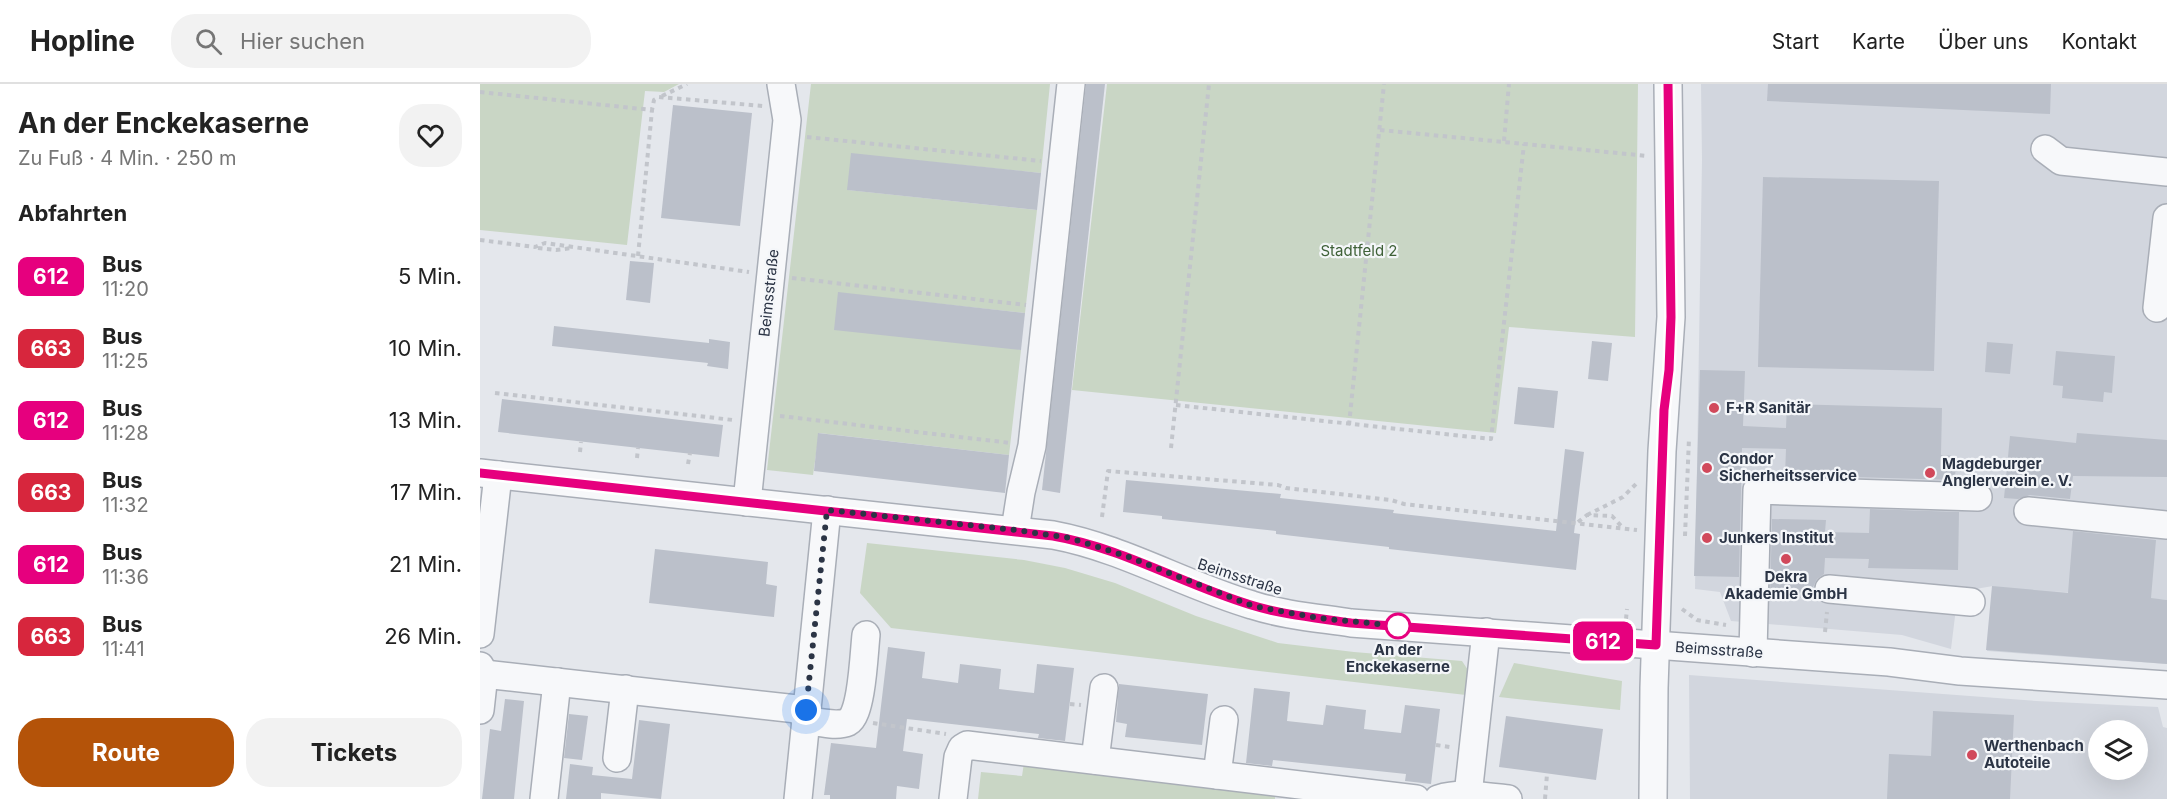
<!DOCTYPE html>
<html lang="de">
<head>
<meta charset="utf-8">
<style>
  body { margin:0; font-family:Inter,sans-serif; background:#f2f2f2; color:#222; height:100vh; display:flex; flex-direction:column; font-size:22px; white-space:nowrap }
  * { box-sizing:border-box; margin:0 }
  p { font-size:20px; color:#767676 }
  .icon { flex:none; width:33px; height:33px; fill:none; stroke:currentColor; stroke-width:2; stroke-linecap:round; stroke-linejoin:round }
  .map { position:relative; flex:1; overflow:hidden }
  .side { display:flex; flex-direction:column; background:#fff; width:480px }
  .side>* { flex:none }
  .badge { padding:0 12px; border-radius:9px; font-size:21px; line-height:39px }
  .controls { position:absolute; left:1608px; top:636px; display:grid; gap:12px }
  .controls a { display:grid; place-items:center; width:60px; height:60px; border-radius:50%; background:#fff; box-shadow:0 6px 24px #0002; font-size:30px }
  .you { position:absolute; width:30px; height:30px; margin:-15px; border:4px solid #fff; border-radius:50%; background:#1a73e8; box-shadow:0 0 0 9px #1a73e833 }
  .map>.badge { position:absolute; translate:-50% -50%; box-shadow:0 0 0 3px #fff }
  h2 { padding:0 18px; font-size:22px; line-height:54px }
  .round { display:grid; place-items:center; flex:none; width:63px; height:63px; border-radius:24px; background:#f2f2f2 }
  .summary { display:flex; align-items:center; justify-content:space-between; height:102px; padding:0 18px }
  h1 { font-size:28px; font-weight:700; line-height:45px }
  .action { display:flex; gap:12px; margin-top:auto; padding:12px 18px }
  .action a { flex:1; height:69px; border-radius:24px; background:#b45309; color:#fff; font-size:24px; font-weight:700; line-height:69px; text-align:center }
  .action a+a { background:#f2f2f2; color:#222 }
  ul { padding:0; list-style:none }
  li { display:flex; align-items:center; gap:18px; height:72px; padding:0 18px }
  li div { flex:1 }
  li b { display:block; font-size:22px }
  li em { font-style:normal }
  li .badge { min-width:66px; font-weight:700; text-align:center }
  header { display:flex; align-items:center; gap:36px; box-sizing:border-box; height:84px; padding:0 30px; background:#fff; border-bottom:2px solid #e0e0e0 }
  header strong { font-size:28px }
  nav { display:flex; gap:33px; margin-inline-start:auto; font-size:21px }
  .search { width:420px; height:54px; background:#f2f2f2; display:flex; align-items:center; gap:15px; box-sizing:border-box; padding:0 21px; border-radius:24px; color:#767676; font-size:22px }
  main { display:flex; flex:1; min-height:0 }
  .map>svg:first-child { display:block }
</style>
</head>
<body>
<header>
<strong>Hopline</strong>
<div class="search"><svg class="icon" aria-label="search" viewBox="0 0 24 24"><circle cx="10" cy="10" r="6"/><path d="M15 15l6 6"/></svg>Hier suchen</div>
<nav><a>Start</a><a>Karte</a><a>Über uns</a><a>Kontakt</a></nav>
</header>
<main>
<section class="side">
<div class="summary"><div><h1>An der Enckekaserne</h1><p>Zu Fuß · 4 Min. · 250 m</p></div><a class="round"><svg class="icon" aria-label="heart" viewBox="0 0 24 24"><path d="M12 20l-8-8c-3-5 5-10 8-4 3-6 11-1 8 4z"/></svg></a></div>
<h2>Abfahrten</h2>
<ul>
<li><span class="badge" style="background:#e6007e;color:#fff">612</span><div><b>Bus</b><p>11:20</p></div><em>5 Min.</em></li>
<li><span class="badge" style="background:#d7263d;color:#fff">663</span><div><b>Bus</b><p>11:25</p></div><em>10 Min.</em></li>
<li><span class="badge" style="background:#e6007e;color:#fff">612</span><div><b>Bus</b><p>11:28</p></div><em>13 Min.</em></li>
<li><span class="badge" style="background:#d7263d;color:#fff">663</span><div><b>Bus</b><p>11:32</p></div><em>17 Min.</em></li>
<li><span class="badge" style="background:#e6007e;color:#fff">612</span><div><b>Bus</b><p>11:36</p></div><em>21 Min.</em></li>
<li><span class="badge" style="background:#d7263d;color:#fff">663</span><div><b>Bus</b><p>11:41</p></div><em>26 Min.</em></li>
</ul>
<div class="action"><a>Route</a><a>Tickets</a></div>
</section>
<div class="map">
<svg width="1687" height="715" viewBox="0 0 1687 715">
  <rect width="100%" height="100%" fill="#e4e7ec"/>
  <g fill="#d2d6de" fill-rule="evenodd">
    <polygon points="1221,0 1687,0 1687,516 1570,507 1687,518 1687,580 1507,567 1513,502 1478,508 1471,565 1422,551 1251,537 1240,508 1215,505 1222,76"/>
    <path d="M1209,591L1556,617L1678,623L1683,643L1687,644V715H1210ZM1618,646H1658V686H1618Z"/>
  </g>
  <g fill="#c9d6c5">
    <polygon points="0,0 199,0 184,8 165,7 147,161 0,146"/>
    <polygon points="331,0 570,0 561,89 372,70 368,106 557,126 545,229 359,209 541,266 529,371 339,349 333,391 287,386"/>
    <polygon points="627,0 1158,0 1155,253 1029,243 1016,349 592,306"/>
    <polygon points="387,459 544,476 585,484 635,499 716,532 798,559 874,568 982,577 988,586 986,611 411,544 380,509"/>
    <polygon points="1034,579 1142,597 1140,626 1019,613"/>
    <polygon points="544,679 795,712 795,715 498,715 501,688 542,692"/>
  </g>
  <g fill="#bbc0ca">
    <polygon points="606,0 625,0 580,409 562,406"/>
    <polygon points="1288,0 1571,0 1570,30 1287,17"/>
    <polygon points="193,21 272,29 260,142 181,134"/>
    <polygon points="371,69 561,89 557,126 367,106"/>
    <polygon points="1283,93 1459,97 1454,287 1278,283"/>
    <polygon points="150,177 174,179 170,219 146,216"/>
    <polygon points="358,208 545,229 541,266 354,246"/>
    <polygon points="74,242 229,259 229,255 250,258 248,285 227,282 228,279 72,262"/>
    <polygon points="1112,257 1132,259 1128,297 1108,295"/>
    <polygon points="1507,258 1533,260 1530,290 1505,288"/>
    <polygon points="1576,267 1635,272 1632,309 1624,308 1623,318 1582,314 1583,302 1573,301"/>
    <polygon points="1220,286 1265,287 1263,342 1306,344 1307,320 1462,324 1461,371 1476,372 1475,396 1305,391 1306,365 1262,364 1259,493 1214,492"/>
    <polygon points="1038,303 1078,307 1074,344 1034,340"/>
    <polygon points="22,315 243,341 239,373 18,348"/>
    <polygon points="338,349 529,371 525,409 334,387"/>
    <polygon points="1597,349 1687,356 1687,393 1593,392 1590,415 1550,411 1538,415 1524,414 1530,352 1596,359"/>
    <polygon points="1085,365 1104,368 1094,449 1100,450 1096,486 909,465 909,463 796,450 796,447 682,435 682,432 643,428 646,396 801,410 800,414 914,426 913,429 1076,447"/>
    <polygon points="1390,425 1479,428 1478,486 1388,484 1389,475 1345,474 1344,490 1337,495 1333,503 1337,514 1290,513 1292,435 1346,436 1345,448 1389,449"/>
    <polygon points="1593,447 1676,456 1671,514 1687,516 1687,580 1506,566 1512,502 1588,509"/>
    <polygon points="175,465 288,478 286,500 297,502 294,533 169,519"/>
    <polygon points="408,563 445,568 442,594 478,599 480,580 521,585 519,605 554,609 557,580 594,584 585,657 558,654 559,650 427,635 423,667 443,670 439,705 417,702 416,715 350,715 350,711 344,711 351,659 396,664"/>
    <polygon points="639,600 728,610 722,661 645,653 647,640 636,638"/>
    <polygon points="774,604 810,608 807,637 843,641 846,621 886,626 884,645 921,649 925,621 960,625 951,700 925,697 926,690 793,676 792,682 766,679"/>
    <polygon points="25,615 44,617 34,715 2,715 10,645 21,647"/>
    <polygon points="1453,627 1534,631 1530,715 1407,715 1409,670 1451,672"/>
    <polygon points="89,630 108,632 102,676 84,674"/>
    <polygon points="1026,632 1123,645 1116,696 1019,683"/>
    <polygon points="159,636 190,640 181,715 121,709 121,715 86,715 90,680 113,683 112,691 152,695"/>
  </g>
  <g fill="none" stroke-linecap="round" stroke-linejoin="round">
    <defs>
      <g id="minor">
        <polyline points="1565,65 1581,77 1687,88"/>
        <polyline points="1677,224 1687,134"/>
        <path d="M0,389L573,451C643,464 704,501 772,521C803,531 838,534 871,539L1409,578L1480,587L1687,601"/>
        <polyline points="267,418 307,36 301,0"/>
        <polyline points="1548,427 1687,441"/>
        <polyline points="535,446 541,408 552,362 591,0"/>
        <polyline points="1349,505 1491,518"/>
        <polyline points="0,550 18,391"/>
        <polyline points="1273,569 1277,406 1498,413"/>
        <polyline points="0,582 4,590 0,626"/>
        <polyline points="4,590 326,626"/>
        <path d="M325,636C337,638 357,643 368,638C382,631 384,568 386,551"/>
        <polyline points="137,674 145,605"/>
        <polyline points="615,676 624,604"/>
        <polyline points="737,691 744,636"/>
        <polyline points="988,711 1006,548"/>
        <polyline points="64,715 77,598"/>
        <polyline points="318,715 347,426"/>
        <polyline points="473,715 478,673 482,664 487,661 936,715"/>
        <path d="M958,715C980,708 1004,712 1028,715"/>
        <polyline points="1173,715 1174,604 1182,367 1191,233 1188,0"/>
      </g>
    </defs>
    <use href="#minor" stroke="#a9aeb7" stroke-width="30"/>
    <g stroke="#c2c5cb" stroke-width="4" stroke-dasharray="4.5 4.5" stroke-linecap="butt">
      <polyline points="0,8 172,26 174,16 179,13 283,22"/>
      <polyline points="182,12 207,0"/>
      <polyline points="900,46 1168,72"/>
      <polyline points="327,53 561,77"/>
      <polyline points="1024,57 1029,0"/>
      <polyline points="0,156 55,163 65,159 269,188"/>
      <polyline points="58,164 76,166 92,164"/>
      <polyline points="158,172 172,26"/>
      <polyline points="312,194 546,221"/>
      <polyline points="15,309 253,336"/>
      <polyline points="696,321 1011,355 1044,60"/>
      <polyline points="300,332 531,359"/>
      <polyline points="869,341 904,0"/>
      <polyline points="691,364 729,0"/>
      <polyline points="100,368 101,358"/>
      <polyline points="157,374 158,364"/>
      <polyline points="208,380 210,369"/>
      <polyline points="1107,431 1143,413 1157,399"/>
      <polyline points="622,433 628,387 798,401 806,404 911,416 924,420 1157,446"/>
      <polyline points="1098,438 1107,431 1132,432 1143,444"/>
      <polyline points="1205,452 1209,354"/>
      <polyline points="1202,525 1217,536 1246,541"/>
      <polyline points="1146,535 1147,525"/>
      <polyline points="1345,548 1347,528"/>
      <polyline points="590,620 601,621"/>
      <polyline points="393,639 466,650"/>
      <polyline points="956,661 970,663"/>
      <polyline points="1065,715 1067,690"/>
    </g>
    <use href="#minor" stroke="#f7f8fa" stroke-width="27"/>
  </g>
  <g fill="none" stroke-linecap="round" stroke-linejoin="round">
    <defs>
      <path id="line" d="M0,389L573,452C643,464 704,501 771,521C803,531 838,534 871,539L1176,561L1184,326L1189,286L1191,233L1188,0"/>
    </defs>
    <use href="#line" stroke="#fff" stroke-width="14"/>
    <use href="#line" stroke="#e6007e" stroke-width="9"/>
    <polyline stroke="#2b3445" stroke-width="6" stroke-dasharray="0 10.8" points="326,626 347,426 535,446 590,454 646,472 773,522 838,534 918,542"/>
  </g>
  <g fill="#d1495b" stroke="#f4f6f9" stroke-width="2">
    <circle cx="1234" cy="324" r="6"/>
    <circle cx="1227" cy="384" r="6"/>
    <circle cx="1450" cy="389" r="6"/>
    <circle cx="1227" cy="454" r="6"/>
    <circle cx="1306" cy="475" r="6"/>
    <circle cx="1492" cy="671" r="6"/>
  </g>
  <circle fill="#fff" stroke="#e6007e" stroke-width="3" cx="918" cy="542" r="12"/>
  <g text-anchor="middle" stroke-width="4.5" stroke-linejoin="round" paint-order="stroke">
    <g font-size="15" fill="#3f6138" stroke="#f4f6f9">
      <text x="879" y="172">Stadtfeld 2</text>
    </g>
    <g font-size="15" fill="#2b3445" stroke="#f4f6f9">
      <text transform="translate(289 209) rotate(-84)" y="5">Beimsstraße</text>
      <text transform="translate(760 493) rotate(18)" y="5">Beimsstraße</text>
      <text transform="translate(1239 566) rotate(4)" y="5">Beimsstraße</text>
    </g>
    <g font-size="15" font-weight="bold" fill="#2b3445" stroke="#f4f6f9" text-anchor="start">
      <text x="1246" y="329">F+R Sanitär</text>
      <text x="1239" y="380">Condor<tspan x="1239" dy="17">Sicherheitsservice</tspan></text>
      <text x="1462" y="385">Magdeburger<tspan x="1462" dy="17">Anglerverein e. V.</tspan></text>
      <text x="1239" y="459">Junkers Institut</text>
      <text x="1306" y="498" text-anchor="middle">Dekra<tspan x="1306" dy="17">Akademie GmbH</tspan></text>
      <text x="1504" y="667">Werthenbach<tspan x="1504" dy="17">Autoteile</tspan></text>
    </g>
    <g font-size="15" font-weight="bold" fill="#2b3445" stroke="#f4f6f9">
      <text x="918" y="571">An der<tspan x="918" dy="17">Enckekaserne</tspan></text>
    </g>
  </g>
</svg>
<div class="controls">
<a><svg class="icon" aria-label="layers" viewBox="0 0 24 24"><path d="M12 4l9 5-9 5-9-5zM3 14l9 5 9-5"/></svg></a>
</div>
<div class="you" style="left:326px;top:626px"></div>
<b class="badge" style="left:1123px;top:557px;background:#e6007e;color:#fff">612</b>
</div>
</main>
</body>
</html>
